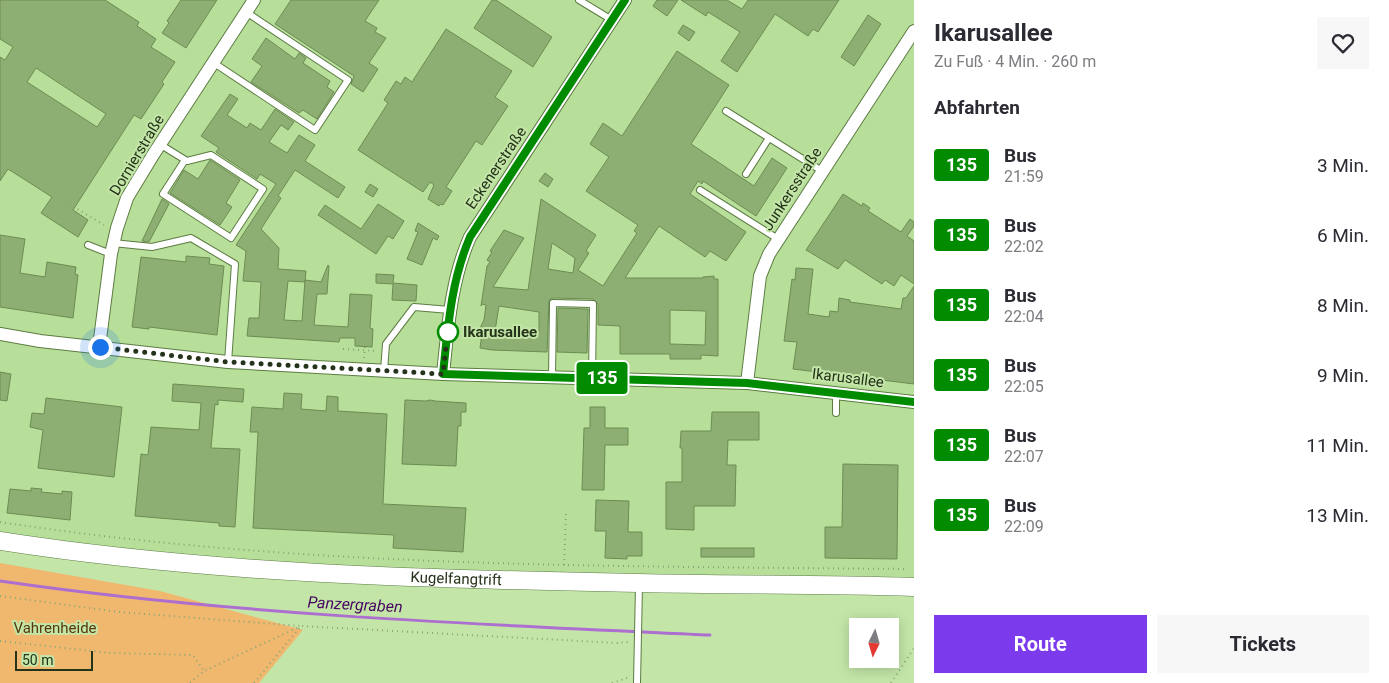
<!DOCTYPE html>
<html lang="de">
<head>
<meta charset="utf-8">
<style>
  body { margin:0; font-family:Roboto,sans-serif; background:#f7f7f7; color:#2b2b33; height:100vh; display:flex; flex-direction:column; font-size:19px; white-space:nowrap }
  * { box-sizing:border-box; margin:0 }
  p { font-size:16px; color:#7c7c81 }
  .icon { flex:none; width:28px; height:28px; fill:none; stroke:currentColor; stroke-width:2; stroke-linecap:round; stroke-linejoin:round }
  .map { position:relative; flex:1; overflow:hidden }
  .details { display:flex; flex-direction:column; background:#fff; width:475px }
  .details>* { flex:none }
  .badge { padding:0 10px; border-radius:4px; font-size:18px; line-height:32px }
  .needle { width:32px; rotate:185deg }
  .controls { position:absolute; left:849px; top:618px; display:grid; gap:10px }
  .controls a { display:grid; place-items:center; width:50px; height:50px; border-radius:0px; background:#fff; box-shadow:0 2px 12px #0003; font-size:25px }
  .scale { position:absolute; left:15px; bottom:12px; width:78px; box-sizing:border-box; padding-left:5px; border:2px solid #25331a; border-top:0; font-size:14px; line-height:18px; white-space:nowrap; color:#25331a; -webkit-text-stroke:4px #c3e6a8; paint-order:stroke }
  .you { position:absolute; width:25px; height:25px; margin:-12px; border:4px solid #fff; border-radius:50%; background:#1a73e8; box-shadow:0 0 0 8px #1a73e833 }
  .map>.badge { position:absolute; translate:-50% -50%; box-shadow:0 0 0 2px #fff }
  h2 { padding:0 20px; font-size:19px; line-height:45px }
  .round { display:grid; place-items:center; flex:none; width:52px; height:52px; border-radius:0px; background:#f7f7f7 }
  .head { display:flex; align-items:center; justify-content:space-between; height:85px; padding:0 20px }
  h1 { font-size:24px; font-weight:700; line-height:38px }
  .action { display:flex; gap:10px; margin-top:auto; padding:10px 20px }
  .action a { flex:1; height:58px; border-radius:0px; background:#7c3aed; color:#fff; font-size:20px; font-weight:700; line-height:58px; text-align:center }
  .action a+a { background:#f7f7f7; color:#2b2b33 }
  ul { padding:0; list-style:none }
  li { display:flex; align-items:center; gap:15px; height:70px; padding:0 20px }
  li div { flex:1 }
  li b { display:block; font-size:19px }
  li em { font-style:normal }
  li .badge { min-width:55px; font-weight:700; text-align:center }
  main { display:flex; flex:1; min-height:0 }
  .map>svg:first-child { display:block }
</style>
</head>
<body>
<main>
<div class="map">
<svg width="914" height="683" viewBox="0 0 914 683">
  <rect width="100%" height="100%" fill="#c3e6a8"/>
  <polygon fill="#b8df9a" points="0,0 914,0 914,587 440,579 0,541"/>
  <polygon fill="#f0b86f" points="0,563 160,591 303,630 259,683 0,683"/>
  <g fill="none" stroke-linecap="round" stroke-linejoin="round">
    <path stroke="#ac6fcf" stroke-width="3" d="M0,581C235,615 472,624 710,635"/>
  </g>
  <g fill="#8eaf74" stroke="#6c8c52" fill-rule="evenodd">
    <path d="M0,0H105L139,22L137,26L156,39L151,47L175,62L162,82L164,84L141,119L134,115L73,210L88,220L78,237L41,213L52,197L8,169L0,181V57L5,60L13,47L0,39ZM36,68L106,114L97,127L27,82Z"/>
    <polygon points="181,0 217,0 186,48 162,33 169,23 167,21"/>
    <polygon points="291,0 379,0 365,21 377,28 375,32 386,38 369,63 378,69 363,92 351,84 354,76 275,24"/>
    <polygon points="492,0 496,0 552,37 533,67 474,28"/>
    <polygon points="657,0 678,0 667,16 653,6"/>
    <polygon points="681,0 727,0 742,9 748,0 839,0 818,32 813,29 808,36 775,14 737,72 721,61 740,32 708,12 706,16"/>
    <polygon points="868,15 881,24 854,66 841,57"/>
    <polygon points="683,25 695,32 689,41 678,33"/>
    <polygon points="446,29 512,71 495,97 508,106 482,145 476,141 446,187 452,191 443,205 441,204 439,206 428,199 434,185 430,182 423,192 358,150 388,103 384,100 396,81 401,84 405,77 412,82"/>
    <polygon points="266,38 295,59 299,53 306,58 303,63 330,81 327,87 334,92 317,119 303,110 299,113 251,82 262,66 252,59"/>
    <path d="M677,51L729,85L691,144L754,186L772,158L787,168L756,216L703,181L702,184L698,181L690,194L746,232L726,261L710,251L705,257L659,226L625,278H703V277L714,276V279H718V356L701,355V359H670V354H620V326L598,325V304L593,299L553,298L549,300L547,352L492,350L480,348L482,333L479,330L484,320L486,305L482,304L481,306L487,266L490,262L487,260L492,252L490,251L504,230L524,238L493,287L528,290L541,199L596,235L586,251L589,253L578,270L603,286L637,233L634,231L638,225L586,191L609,157L590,144L603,123L622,136ZM552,243L575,258L573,273L548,269ZM499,306L539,312V332L495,331ZM670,310L706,311L705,345L670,344Z"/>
    <polygon points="230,94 238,99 227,115 247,128 250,123 261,130 275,109 294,122 288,130 281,125 269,142 287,153 299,135 315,145 305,161 345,187 338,198 295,170 278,196 281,198 261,229 279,248 278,269 306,271 305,282 288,281 284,320 302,321 305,280 321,282 328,265 329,266 327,294 317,294 314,325 348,327 350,294 372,295 370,328 373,329 372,347 355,346 355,338 340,338 339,342 247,336 249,318 259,318 261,282 243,281 246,251 236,245 276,184 260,174 257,179 216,152 219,148 201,136"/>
    <polygon points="210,160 240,180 226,203 232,207 220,225 170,193 184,170 198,179"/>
    <polygon points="545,173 553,179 548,187 539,181"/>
    <polygon points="370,184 378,189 373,197 365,192"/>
    <polygon points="843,194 862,206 863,203 870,208 868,211 901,232 910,219 914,222 914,226 907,236 914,241 914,284 901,275 894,286 885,280 882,284 845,260 838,269 806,250"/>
    <polygon points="162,199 169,204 149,242 142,241"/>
    <polygon points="378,204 404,221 393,239 388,236 376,254 318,215 325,205 361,229"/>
    <polygon points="418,223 439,236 437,240 433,238 422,265 407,259 418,232 415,231"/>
    <polygon points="0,235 25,239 20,273 45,277 47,262 76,267 75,274 78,275 73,318 0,307"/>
    <polygon points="186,256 210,258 209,264 224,266 217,335 149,327 149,329 132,327 141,257 186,262"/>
    <polygon points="796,268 813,269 808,314 829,317 830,311 838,312 839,298 850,300 850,302 901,309 903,298 906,298 914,286 914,384 793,369 797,342 784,341 792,279 795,280"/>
    <polygon points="376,274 394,275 393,283 417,285 416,301 392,300 393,284 376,283"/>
    <polygon points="558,308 588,309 587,353 557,352"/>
    <polygon points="0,372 11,374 7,401 0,400"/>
    <polygon points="173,384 244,389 243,402 218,400 218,405 215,404 211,448 240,449 235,527 219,526 219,523 135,516 141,454 148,455 151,427 199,430 201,403 172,401"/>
    <polygon points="284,393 302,394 301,409 326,411 327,396 338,397 338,411 387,414 383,504 466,508 463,552 393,548 394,535 253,528 258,432 250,432 252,407 283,409"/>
    <polygon points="46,398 122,407 114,477 38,468 43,430 30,427 32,413 44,414"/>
    <polygon points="405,400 426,401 430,400 435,401 466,403 466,412 461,412 461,426 458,426 456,466 402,464"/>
    <polygon points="590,407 605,407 605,428 628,428 628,445 605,445 604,490 582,490 584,428 590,428"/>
    <polygon points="712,412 759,412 759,440 728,440 727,465 736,465 735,506 694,506 694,530 666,529 666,482 682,482 682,448 680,448 681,431 711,431"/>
    <polygon points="843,464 898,465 897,559 825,558 825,527 842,527"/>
    <polygon points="31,488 42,489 41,492 62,494 62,491 72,492 70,520 7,513 10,489 31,491"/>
    <polygon points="596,500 629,501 628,532 642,532 642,556 627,556 627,559 605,558 606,531 595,531"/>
    <rect x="701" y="548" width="53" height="9"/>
  </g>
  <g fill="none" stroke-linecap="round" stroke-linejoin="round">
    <defs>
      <g id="lane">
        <polyline points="579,0 612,20"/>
        <polyline points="214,63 315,130 348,80 246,12"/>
        <polyline points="726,111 822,171"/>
        <polyline points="161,145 187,161 211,155 263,189 231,238 163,194 185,160"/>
        <polyline points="746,174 769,138"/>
        <polyline points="700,190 778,239"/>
        <polyline points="113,243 152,247 191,238 235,264 228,362"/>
        <polyline points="88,245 111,254"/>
        <polyline points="384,371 386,344 414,307 450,310"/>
        <polyline points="552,377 553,303 593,304 592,378"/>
        <polyline points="836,413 836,393"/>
        <polyline points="637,683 639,585"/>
      </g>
      <g id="street">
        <polyline points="0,334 40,341 228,362 443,374 747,383 914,402"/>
        <polyline points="99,347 111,254 117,228 127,198 153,155 254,0"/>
        <path d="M443,374C448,327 451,280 470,237L625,0"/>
        <polyline points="747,383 760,276 769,254 914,31"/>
      </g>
      <g id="secondary">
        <path id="s1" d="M0,541C211,574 425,579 638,583C730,585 822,584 914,587"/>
      </g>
    </defs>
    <use href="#lane" stroke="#5c7c43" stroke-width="8"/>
    <use href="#street" stroke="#5c7c43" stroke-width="14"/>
    <use href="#secondary" stroke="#5c7c43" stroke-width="19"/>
    <g stroke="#89a474" stroke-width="2" stroke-dasharray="1 4" stroke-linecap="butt">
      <polyline points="69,204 104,225"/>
      <polyline points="343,349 378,351"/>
      <polyline points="364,358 365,346"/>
      <path d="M0,522C300,568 605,566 908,569"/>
      <polyline points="564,565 566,512"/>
      <polyline points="0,596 119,612 301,626"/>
      <polyline points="0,641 111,653 193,655 204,671"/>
      <polyline points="190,683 204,671 299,627"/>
      <polyline points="254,683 301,626 617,643 629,642"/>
      <polyline points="612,683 630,677"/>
      <polyline points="891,683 914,648"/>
    </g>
    <use href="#lane" stroke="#fff" stroke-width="6"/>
    <use href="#street" stroke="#fff" stroke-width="12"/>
    <use href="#secondary" stroke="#fff" stroke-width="18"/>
  </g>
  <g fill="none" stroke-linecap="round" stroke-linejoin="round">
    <defs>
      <path id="line" d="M625,0L470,237C451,281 448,327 443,374L747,383L914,402"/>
    </defs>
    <use href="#line" stroke="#fff" stroke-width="11"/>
    <use href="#line" stroke="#008b00" stroke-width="8"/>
    <polyline stroke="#25331a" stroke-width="5" stroke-dasharray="0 9" points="100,347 228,362 443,374 448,328 448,332"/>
  </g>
  <circle fill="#fff" stroke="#008b00" stroke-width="2.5" cx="448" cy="332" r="10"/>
  <g text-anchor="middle" stroke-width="4" stroke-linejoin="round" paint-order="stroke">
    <g font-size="15" fill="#25331a" stroke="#c3e6a8">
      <text transform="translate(137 155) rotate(-59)" y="5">Dornierstraße</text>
      <text transform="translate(496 168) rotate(-56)" y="5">Eckenerstraße</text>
      <text transform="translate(792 189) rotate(-57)" y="5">Junkersstraße</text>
      <text transform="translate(848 378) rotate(7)" y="5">Ikarusallee</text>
      <text dy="5" stroke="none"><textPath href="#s1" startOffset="458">Kugelfangtrift</textPath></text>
    </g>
    <g font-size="15" font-weight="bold" fill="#25331a" stroke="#c3e6a8" text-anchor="start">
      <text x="463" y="337">Ikarusallee</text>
    </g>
    <g font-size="15" fill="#58390a" stroke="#c3e6a8">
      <text x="55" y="633">Vahrenheide</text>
    </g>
    <g font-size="16" font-style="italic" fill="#460461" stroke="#c3e6a8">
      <text transform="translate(355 604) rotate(3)" y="6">Panzergraben</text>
    </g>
  </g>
</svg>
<div class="controls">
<a><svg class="needle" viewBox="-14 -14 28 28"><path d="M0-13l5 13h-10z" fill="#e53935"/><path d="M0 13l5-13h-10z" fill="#7c7c81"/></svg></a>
</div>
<div class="scale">50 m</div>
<div class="you" style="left:100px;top:347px"></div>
<b class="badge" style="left:602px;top:378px;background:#008b00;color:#fff">135</b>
</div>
<section class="details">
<div class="head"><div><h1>Ikarusallee</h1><p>Zu Fuß · 4 Min. · 260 m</p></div><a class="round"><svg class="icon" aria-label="heart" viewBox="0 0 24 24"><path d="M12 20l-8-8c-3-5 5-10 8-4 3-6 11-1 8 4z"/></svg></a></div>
<h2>Abfahrten</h2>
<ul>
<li><span class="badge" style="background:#008b00;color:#fff">135</span><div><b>Bus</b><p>21:59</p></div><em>3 Min.</em></li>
<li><span class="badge" style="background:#008b00;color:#fff">135</span><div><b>Bus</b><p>22:02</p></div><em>6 Min.</em></li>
<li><span class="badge" style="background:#008b00;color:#fff">135</span><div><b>Bus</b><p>22:04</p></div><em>8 Min.</em></li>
<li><span class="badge" style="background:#008b00;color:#fff">135</span><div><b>Bus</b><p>22:05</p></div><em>9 Min.</em></li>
<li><span class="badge" style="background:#008b00;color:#fff">135</span><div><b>Bus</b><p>22:07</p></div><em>11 Min.</em></li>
<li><span class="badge" style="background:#008b00;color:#fff">135</span><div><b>Bus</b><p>22:09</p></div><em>13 Min.</em></li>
</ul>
<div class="action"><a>Route</a><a>Tickets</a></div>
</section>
</main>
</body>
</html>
